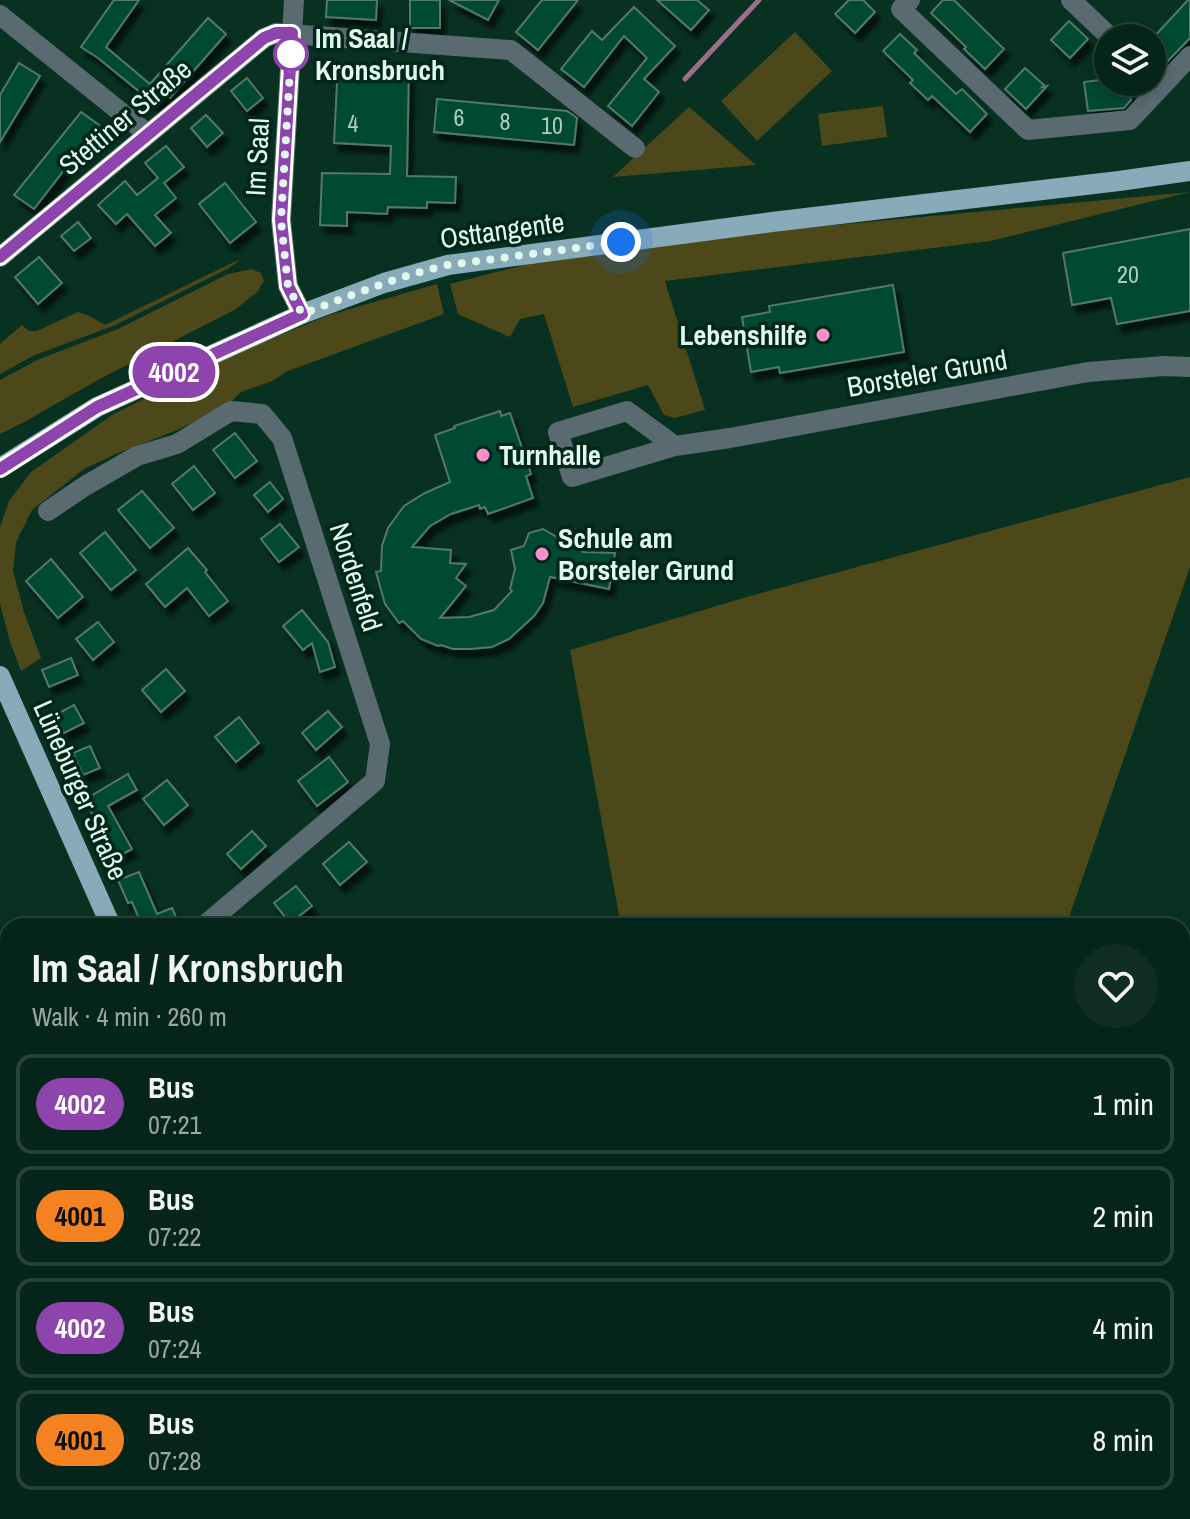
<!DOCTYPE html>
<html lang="en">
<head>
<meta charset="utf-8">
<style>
  body { margin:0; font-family:"Archivo Narrow",sans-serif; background:#0f2d23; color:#f1f3f6; height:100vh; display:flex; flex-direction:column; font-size:30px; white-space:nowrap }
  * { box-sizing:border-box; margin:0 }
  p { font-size:26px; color:#98a5a2 }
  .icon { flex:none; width:44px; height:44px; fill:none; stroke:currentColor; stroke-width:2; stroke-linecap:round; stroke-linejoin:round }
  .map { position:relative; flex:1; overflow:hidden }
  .sheet { position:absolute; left:0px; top:918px; width:1190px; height:602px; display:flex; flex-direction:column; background:#06251a; border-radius:24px 24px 0 0; box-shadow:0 4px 12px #0003,0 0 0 2px #274239 }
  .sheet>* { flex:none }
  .badge { padding:0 16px; border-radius:26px; font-size:28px; line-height:52px }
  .buttons { position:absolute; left:1094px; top:24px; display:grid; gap:16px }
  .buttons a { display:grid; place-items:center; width:72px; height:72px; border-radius:50%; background:#06251a; box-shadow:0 4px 12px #0003,0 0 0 2px #274239; font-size:40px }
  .you { position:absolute; width:40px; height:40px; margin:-20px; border:6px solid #fff; border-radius:50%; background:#1a73e8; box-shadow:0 0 0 12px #1a73e833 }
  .map>.badge { position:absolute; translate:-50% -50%; box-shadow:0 0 0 4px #fff }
  .round { display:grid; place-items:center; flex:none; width:84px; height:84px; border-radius:42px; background:#0f2d23 }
  .overview { display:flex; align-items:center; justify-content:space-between; height:136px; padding:0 32px }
  h1 { font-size:38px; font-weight:700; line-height:60px }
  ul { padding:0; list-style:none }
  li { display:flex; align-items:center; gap:24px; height:100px; margin:0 16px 12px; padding:0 16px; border:4px solid #274239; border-radius:16px }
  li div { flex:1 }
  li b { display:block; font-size:30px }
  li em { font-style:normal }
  li .badge { min-width:88px; font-weight:700; text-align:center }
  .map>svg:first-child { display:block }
</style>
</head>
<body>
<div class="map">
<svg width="1190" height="1519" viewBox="0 0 1190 1519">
  <defs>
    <filter id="shadow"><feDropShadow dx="5" dy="8" stdDeviation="2" flood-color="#0009"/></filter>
  </defs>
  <rect width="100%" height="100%" fill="#083122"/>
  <g fill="#4c481a">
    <polygon points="795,32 832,71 757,141 721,101"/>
    <polygon points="883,106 887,137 822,146 818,114"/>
    <polygon points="689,107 756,165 613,177"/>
    <polygon points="1190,192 990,241 665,281 705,410 675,418 664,415 648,385 573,407 544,314 520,319 510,337 458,314 450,284 528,264 652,242"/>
    <polygon points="238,260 239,261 227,269 113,326 35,355 0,374 0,344 22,325 29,331 37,331 78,312 89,316 105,325"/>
    <polygon points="252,269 261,273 264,281 257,292 236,309 96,381 26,421 0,434 0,380 37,360 118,329 228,274"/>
    <polygon points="437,284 444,314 288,371 272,381 241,392 227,406 175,431 118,453 84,469 32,510 16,542 13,571 24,612 41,658 21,671 10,642 0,603 0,527 9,501 31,472 112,415 214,363 329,315"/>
    <polygon points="1190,477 1190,567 1066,926 621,926 570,650 750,596"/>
    <polygon points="889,1512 1068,1512 1140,1519 890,1519"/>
  </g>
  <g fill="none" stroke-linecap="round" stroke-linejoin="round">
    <polyline stroke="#9d6d8c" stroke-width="5" points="685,79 759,0"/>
  </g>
  <g fill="#054832" stroke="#527967" stroke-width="2" filter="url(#shadow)">
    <polygon points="114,0 139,0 106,47 150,84 208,18 226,34 170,98 166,95 157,106 98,58 81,47"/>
    <polygon points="327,0 377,0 376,20 326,17"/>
    <rect x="410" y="0" width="30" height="28"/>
    <polygon points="449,0 499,0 488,20"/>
    <polygon points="542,0 578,0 538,50 516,32"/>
    <polygon points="657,0 697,0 709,10 691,30"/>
    <polygon points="849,0 863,0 875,12 855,33 835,14"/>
    <polygon points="943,0 954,0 1004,49 985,69 964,49 966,47 931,13"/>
    <polygon points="1188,0 1190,0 1190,38 1163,66 1152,56 1152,39"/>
    <polygon points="634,7 675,46 644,79 659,92 632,126 608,106 647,58 624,36 584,87 561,69 592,31 602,40"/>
    <polygon points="1069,21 1088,39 1070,58 1051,40"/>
    <polygon points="900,34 917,50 914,53 956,94 962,89 987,114 970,132 932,96 928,100 910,83 913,80 883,51"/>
    <polygon points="19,63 40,76 0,142 0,95"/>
    <polygon points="338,63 393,66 409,65 407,176 456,177 455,203 427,202 427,208 388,207 387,214 347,212 347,226 320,225 322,173 390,174 391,146 334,143"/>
    <polygon points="1025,68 1044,85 1042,87 1047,86 1026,109 1005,89"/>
    <polygon points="247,78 263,98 247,111 231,91"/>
    <polygon points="1108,79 1108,82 1129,82 1131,100 1124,108 1088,111 1084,82"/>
    <polygon points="437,99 567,111 577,118 574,145 434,132"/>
    <polygon points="81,112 99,125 34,209 14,195"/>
    <polygon points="206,115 223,133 207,147 191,128"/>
    <polygon points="166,146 184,167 164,183 176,198 155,215 171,233 155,246 127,214 116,224 98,205 125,181 137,195 158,178 145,163"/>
    <polygon points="225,183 256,222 230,243 199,204"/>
    <polygon points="78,222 91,238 74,251 61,236"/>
    <polygon points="1190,229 1190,311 1117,324 1111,298 1072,305 1063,253"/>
    <polygon points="39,257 62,283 38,304 15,277"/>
    <polygon points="893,285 904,352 780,373 779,367 751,372 742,317 770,312 769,306"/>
    <polygon points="500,411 501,416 510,413 531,474 526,476 533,498 488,514 485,507 480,509 479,505 451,514 430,526 412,547 451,550 450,563 466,564 456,578 466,586 440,618 469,617 494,610 512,591 510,589 515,569 511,550 524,546 529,533 543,529 583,552 615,553 609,589 550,577 543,603 534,616 509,639 492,647 470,649 453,649 441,645 438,646 421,639 403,621 399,623 385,604 376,572 381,571 382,546 388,528 404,506 425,493 450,482 435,435 455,428 454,426"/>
    <polygon points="235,433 257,461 235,478 213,450"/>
    <polygon points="194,466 215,493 193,510 172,484"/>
    <polygon points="270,482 283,499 268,512 254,495"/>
    <polygon points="142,491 174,528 150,548 118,510"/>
    <polygon points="280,524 299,547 279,562 261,539"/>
    <polygon points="105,532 136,570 111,590 80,553"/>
    <polygon points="188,548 207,570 205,572 228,601 209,616 187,588 165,607 146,584"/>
    <polygon points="51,559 83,597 58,618 26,581"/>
    <polygon points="302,610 328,642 335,667 320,672 312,643 303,650 283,626"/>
    <polygon points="98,622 114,642 93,660 76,639"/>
    <polygon points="71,658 78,675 49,687 42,670"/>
    <polygon points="166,669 185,691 161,712 142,690"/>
    <polygon points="74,705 84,723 64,733 55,715"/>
    <polygon points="328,711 342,727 316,750 302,733"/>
    <polygon points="239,717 259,743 236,762 215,737"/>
    <polygon points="90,746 100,768 83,775 73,753"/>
    <polygon points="329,757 348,782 317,806 298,781"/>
    <polygon points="128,774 137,790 108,806 132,849 110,861 97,838 104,834 84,800"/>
    <polygon points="167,780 188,805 164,825 143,799"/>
    <polygon points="252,831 266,846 241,869 227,854"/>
    <polygon points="349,842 367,862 340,885 323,864"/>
    <polygon points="139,872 157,914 172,908 180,926 129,926 140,921 132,902 128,903 118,880"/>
    <polygon points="296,886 312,906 290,923 274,903"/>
  </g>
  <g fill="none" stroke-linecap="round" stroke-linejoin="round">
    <g stroke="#596a71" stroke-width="20">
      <polyline points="294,0 281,220 288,286 302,314"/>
      <polyline points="910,0 901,9 1028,130 1130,120 1190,56"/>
      <polyline points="1071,0 1111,38"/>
      <polyline points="0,15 148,134"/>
      <polyline points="0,257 264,38 276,33 511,50 635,148"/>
      <polyline points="675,446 627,411 558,432 572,477 675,446 730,438 1088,372 1164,366 1190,367"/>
      <polyline points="48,511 85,486 137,456 177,444 231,411 262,414 282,438 380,744 375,781 204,926"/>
      <polyline points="142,1512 144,1519"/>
      <polyline points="228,1519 262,1512"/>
      <polyline points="867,1519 869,1513"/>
    </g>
    <g stroke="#87abb9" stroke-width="20">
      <polyline points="0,468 97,407 302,314 384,283 448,265 772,222 1119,181 1190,171"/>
      <polyline points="0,676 111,926"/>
      <polyline points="373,1512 376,1519"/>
    </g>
  </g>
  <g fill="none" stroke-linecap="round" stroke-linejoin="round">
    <defs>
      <polyline id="line" points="0,257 264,38 276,33 292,33 281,220 288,286 302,314 97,407 0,469"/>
    </defs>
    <use href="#line" stroke="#fff" stroke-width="18"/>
    <use href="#line" stroke="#8e44ad" stroke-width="12"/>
    <path stroke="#e3f8ed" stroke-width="8" stroke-dasharray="0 14.4" d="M291,54L281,220L288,286L302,314C350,296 398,276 448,265L621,242"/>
  </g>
  <circle fill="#fff" stroke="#8e44ad" stroke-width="4" cx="291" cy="54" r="16"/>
  <g fill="#f790cd" stroke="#002719" stroke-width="3">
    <circle cx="823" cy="335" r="8"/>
    <circle cx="483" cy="455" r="8"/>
    <circle cx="542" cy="554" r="8"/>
  </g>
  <g text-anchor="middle" stroke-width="7" stroke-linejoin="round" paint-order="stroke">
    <g font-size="24" fill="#acccbe">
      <text x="459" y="126">6</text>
      <text x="505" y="130">8</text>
      <text x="353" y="132">4</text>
      <text x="552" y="134">10</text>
      <text x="1128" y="283">20</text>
    </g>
    <g font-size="28" font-weight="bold" fill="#e3f8ed" stroke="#002719" text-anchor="start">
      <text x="315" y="48">Im Saal /<tspan x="315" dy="32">Kronsbruch</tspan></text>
    </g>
    <g font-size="28" fill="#e3f8ed" stroke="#002719">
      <text transform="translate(125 117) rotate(-40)" y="10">Stettiner Straße</text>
      <text transform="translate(257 157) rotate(-87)" y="10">Im Saal</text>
      <text transform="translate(502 230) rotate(-8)" y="10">Osttangente</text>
      <text transform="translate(927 373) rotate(-10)" y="10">Borsteler Grund</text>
      <text transform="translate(356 577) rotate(72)" y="10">Nordenfeld</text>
      <text transform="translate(81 790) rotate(66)" y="10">Lüneburger Straße</text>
    </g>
    <g font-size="28" font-weight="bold" fill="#e3f8ed" stroke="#002719" text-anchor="start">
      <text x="807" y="345" text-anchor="end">Lebenshilfe</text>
      <text x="499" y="465">Turnhalle</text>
      <text x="558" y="548">Schule am<tspan x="558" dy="32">Borsteler Grund</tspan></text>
    </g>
  </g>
</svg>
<div class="buttons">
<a><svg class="icon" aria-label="layers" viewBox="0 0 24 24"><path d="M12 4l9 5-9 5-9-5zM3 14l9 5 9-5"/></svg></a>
</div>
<div class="you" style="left:621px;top:242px"></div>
<b class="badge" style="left:174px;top:372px;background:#8e44ad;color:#fff">4002</b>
<section class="sheet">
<div class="overview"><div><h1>Im Saal / Kronsbruch</h1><p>Walk · 4 min · 260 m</p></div><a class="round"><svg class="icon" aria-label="heart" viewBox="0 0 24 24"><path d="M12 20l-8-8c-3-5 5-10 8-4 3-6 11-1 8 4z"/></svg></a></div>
<ul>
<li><span class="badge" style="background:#8e44ad;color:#fff">4002</span><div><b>Bus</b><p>07:21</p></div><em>1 min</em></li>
<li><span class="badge" style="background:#f58220;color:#111">4001</span><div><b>Bus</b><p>07:22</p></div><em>2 min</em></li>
<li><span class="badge" style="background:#8e44ad;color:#fff">4002</span><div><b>Bus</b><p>07:24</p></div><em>4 min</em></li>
<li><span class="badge" style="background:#f58220;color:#111">4001</span><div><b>Bus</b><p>07:28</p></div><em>8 min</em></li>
</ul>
</section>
</div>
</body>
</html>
